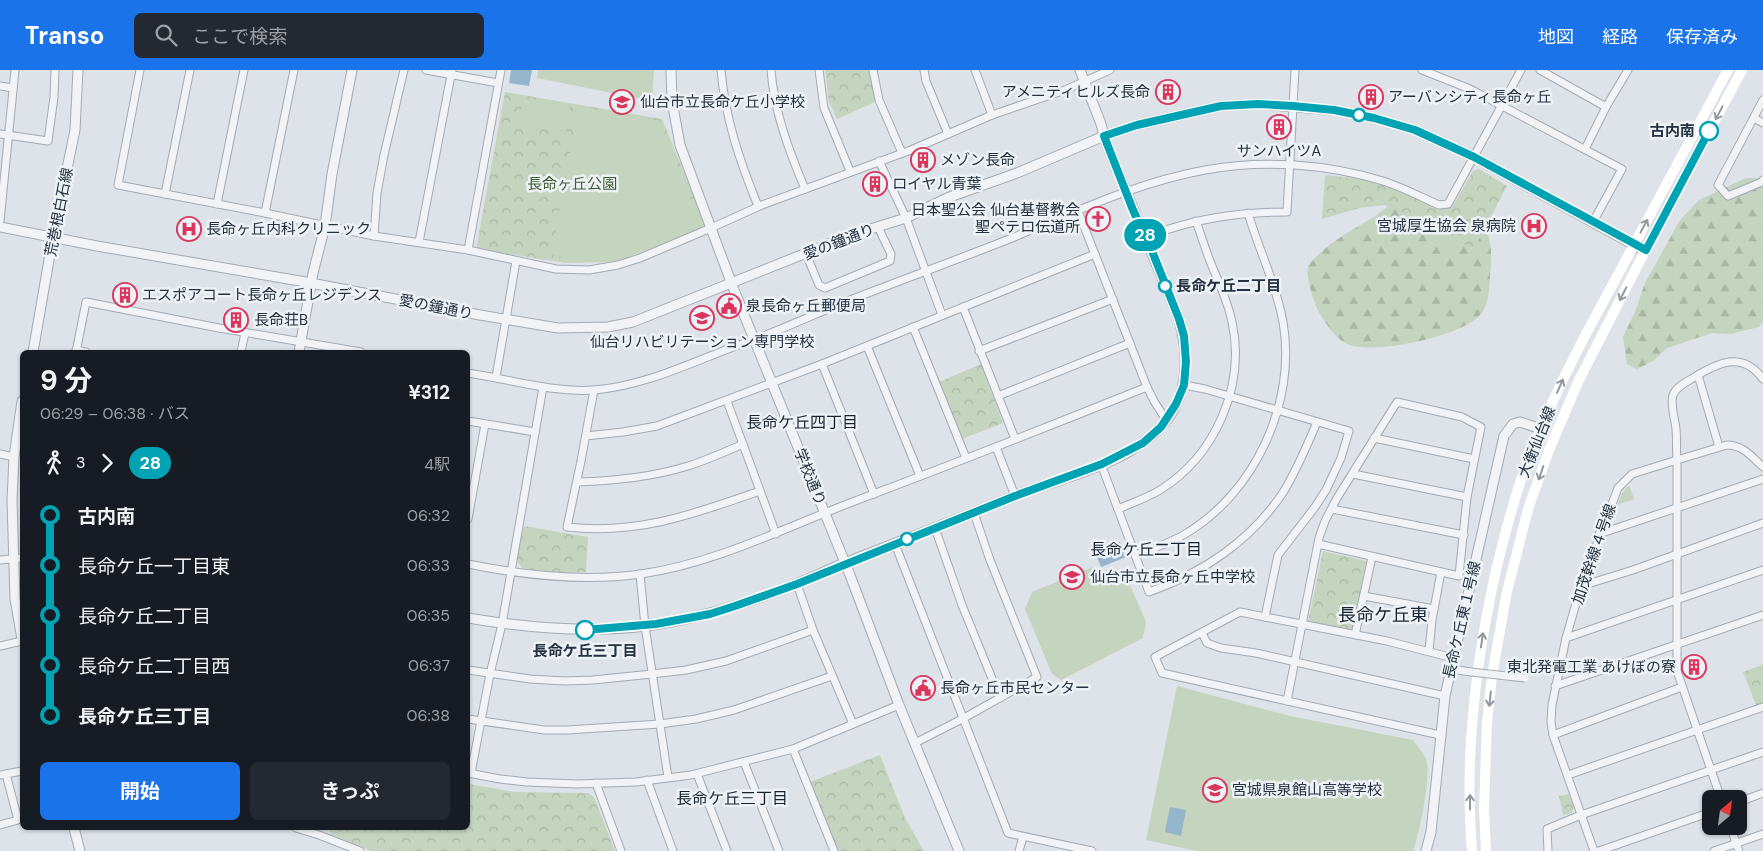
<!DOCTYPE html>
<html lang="ja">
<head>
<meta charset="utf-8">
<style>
  body { margin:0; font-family:"DM Sans","Noto Sans JP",sans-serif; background:#242831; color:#f1f3f6; height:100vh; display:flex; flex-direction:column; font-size:19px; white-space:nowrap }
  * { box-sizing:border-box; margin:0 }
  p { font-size:16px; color:#9ea1a6 }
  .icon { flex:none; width:28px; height:28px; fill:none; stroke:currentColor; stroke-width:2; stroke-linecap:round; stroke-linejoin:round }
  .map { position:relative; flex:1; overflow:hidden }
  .sheet { position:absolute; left:20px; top:280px; width:450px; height:480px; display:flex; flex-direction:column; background:#171b24; border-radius:8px; box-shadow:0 1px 4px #0004 }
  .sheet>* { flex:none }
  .badge { padding:0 10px; border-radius:16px; font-size:18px; line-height:32px }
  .needle { width:32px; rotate:29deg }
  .controls { position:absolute; left:1702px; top:720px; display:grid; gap:10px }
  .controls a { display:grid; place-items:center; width:45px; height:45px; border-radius:8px; background:#171b24; box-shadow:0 1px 4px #0004; font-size:25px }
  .map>.badge { position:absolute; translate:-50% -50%; box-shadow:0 0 0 2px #fff }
  .legs { display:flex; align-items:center; gap:8px; height:55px; padding:0 20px; font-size:16px }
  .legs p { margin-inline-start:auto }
  .headline { display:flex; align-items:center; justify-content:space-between; height:85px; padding:0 20px }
  h1 { font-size:28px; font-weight:700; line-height:38px }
  .action { display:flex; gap:10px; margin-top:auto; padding:10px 20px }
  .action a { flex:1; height:58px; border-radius:8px; background:#1a73e8; color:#fff; font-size:20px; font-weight:700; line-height:58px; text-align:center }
  .action a+a { background:#242831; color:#f1f3f6 }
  ul { padding:0 20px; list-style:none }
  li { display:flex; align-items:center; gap:18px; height:50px; font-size:19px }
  li i { display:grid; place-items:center; width:8px; height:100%; margin:0 6px; background:currentColor }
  li i::after { content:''; width:12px; height:12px; margin:-6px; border:4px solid; border-radius:50%; background:#171b24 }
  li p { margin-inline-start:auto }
  li:first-child i { background:linear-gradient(#0000 50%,currentColor 0) }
  li:last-child i { background:linear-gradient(currentColor 50%,#0000 0) }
  header { display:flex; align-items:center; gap:30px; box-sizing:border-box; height:70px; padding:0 25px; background:#1a73e8; color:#fff }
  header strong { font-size:24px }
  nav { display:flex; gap:28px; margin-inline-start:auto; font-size:18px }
  .search { width:350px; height:45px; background:#242831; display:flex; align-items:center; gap:12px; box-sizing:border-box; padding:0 18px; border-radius:8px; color:#9ea1a6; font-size:19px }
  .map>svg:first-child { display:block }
</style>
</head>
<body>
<header>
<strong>Transo</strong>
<div class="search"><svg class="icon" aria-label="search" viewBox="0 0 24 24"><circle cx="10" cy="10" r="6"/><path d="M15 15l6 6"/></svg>ここで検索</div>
<nav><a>地図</a><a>経路</a><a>保存済み</a></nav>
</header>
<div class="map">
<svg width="1763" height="781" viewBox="0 0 1763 781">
  <defs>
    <pattern id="forest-firs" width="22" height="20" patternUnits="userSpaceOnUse" patternTransform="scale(1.25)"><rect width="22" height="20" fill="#c5d4be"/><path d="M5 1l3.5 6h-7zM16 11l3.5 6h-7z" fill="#a9b6a4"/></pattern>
    <pattern id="park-crowns" width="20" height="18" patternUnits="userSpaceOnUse" patternTransform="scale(1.25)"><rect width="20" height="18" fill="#c5d4be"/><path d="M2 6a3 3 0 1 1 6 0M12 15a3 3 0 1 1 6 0" fill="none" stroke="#a9b6a4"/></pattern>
  </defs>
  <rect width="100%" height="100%" fill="#dde3e9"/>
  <g fill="url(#forest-firs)">
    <polygon points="1746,108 1763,108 1763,252 1759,257 1730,264 1712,263 1667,278 1653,291 1637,299 1627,294 1623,267 1635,242 1645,213 1680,150 1699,130"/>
    <path d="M1410,127C1428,128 1480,145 1487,162C1493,177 1491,192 1490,207C1489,221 1489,236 1479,246C1461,266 1369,287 1345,273C1335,267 1326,254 1320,244C1315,237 1305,205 1308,197C1310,194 1312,190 1315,188C1331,171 1354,159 1374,147C1382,141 1390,134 1399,130C1403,129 1407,128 1410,127Z"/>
  </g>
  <g fill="url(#park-crowns)">
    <polygon points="825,0 871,0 877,31 837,49 829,32"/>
    <polygon points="505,22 662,49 706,156 614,192 566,193 476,179"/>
    <polygon points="1479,99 1507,116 1475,177 1446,172 1444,167 1426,158 1417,165 1413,161 1405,143 1384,135 1359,138 1322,149 1325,105 1362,109 1384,115 1444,141 1454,134 1473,101"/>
    <polygon points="981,294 1003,353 962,369 939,312"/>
    <polygon points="1629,415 1634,429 1617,435 1622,424"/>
    <polygon points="524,456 588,467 586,502 553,503 522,498 516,490"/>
    <polygon points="1323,481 1366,491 1353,561 1308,552"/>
    <polygon points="1763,591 1763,635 1757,637 1743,602 1762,595"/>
    <polygon points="880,685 905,748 924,781 837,781 810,712"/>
    <polygon points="468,714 516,722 588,723 594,727 615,781 372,781 331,765 329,758 468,758"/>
    <polygon points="1569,724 1574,737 1572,743 1563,745 1559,726"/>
  </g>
  <g fill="#c5d4be">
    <polygon points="538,0 654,0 652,31 537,8"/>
    <polygon points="523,28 570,37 566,64 518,54"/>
    <polygon points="579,36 659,51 703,159 625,188 591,191 551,185"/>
    <polygon points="1093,497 1098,509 1123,499 1146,552 1143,568 1061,610 1052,604 1025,539 1032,522"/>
    <path d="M1177,616L1290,646L1413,670C1417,676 1423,682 1426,689C1432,704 1419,766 1413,781H1197L1146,770Z"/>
  </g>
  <g fill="#95b5cd">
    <polygon points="511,0 532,0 529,16 509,13"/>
    <polygon points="1120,472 1126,487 1101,497 1095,482"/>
    <polygon points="1170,737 1186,740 1181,766 1165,762"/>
  </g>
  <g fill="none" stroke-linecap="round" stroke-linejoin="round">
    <defs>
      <g id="minor">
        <polyline points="140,0 118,115 265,143 374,166 468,180 556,199 589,200 618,195 640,188 711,158 762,135 911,80 992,45 1065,20 1110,0"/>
        <polyline points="426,0 498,13"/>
        <path d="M721,0C725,48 740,92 758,136"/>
        <path d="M771,0C774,41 789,81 805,119"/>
        <polyline points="819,0 824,38 850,101"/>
        <polyline points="873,0 879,30 902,83"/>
        <polyline points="924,0 926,11 948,64"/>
        <polyline points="975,0 992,45"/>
        <polyline points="1422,0 1470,19 1622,99 1593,152"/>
        <polyline points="1540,0 1606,37"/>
        <polyline points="0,16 13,18"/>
        <polyline points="1763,30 1718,115 1728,126 1762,112 1763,110"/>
        <polyline points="1754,48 1763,53"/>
        <polyline points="0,64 48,71 54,27 55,0"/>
        <polyline points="1585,79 1606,37 1628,0"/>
        <polyline points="879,91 906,148 942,245"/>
        <polyline points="165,124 190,0"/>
        <polyline points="217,134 244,0"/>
        <polyline points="1078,141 1147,317 1154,331 1166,350"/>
        <polyline points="265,143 294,0"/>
        <polyline points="0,151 15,0"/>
        <polyline points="374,166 377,123 384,85 404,0"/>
        <path d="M1146,167C1193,149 1236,142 1287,142L1295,0"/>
        <polyline points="419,172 452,0"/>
        <polyline points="468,180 501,0"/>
        <polyline points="806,184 819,215 825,218 890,191 891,184 878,157"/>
        <polyline points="963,237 1015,369"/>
        <polyline points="913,257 966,388"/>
        <polyline points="867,276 920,406"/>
        <polyline points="76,280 86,282"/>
        <polyline points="979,281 1113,229"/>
        <polyline points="76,282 86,232 219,258 361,282"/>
        <polyline points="241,282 245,263"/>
        <polyline points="822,294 874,424"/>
        <path d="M468,303C509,309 552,323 594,320C644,316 690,293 736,276C775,263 812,245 850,230C904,209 959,189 1012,168C1075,142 1138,112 1205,100C1263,89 1327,94 1383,111C1402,117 1421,127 1439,135L1448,134L1521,0"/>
        <polyline points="1698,305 1719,377"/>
        <polyline points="496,307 516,191"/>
        <polyline points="1184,315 1205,319 1349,361 1341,388 1326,420 1315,437 1278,485 1265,547"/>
        <path d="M594,320L581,391L567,457C638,465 694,444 760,421"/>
        <polyline points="998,326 1130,273"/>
        <polyline points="727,331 776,464"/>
        <polyline points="468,351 535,362"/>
        <polyline points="586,366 623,362 657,356 822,294 1095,184"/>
        <polyline points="1374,368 1474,389"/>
        <polyline points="996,377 1015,426"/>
        <polyline points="0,384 14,387"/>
        <path d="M1101,394L1149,522C1203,503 1252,470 1284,421C1297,399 1307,376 1317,352"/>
        <polyline points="1353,404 1467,427"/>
        <path d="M577,412C615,411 652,407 688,396C707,390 725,382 743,374"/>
        <path d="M1118,439C1132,433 1147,428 1160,420C1215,386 1246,316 1232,252C1228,231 1218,211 1210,191C1205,178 1201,165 1196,151"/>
        <polyline points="1332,439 1464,465"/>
        <polyline points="468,449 485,354"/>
        <polyline points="935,458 962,535 1000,628"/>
        <polyline points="1599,464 1763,409"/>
        <polyline points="895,474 1008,763 1092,781"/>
        <path d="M1136,485C1152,479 1170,473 1185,464C1255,423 1297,332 1283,252C1276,214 1259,180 1248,143"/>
        <polyline points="0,490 22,488"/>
        <path d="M468,494C522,505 585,512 641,504C716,493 784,458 855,431C953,394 1050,356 1147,317"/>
        <polyline points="640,504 645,556 668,707"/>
        <polyline points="797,514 813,560 853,654"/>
        <polyline points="1581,516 1633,500 1763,453"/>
        <polyline points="1364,526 1434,539"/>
        <polyline points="1202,563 1207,573 1221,578 1256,583 1445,626"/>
        <polyline points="1355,565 1372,487"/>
        <polyline points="1566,568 1763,500"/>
        <polyline points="0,576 22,571"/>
        <polyline points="1429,581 1432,550 1441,502"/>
        <polyline points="1451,599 1471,602"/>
        <polyline points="468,600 530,609 565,611 593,610 652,604 686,600 726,591 813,560"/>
        <polyline points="1555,616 1763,545"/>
        <polyline points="1287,631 1319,468 1325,451 1337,428 1397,332 1462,347 1481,357 1467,427 1459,506 1318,474"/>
        <polyline points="468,649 544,660 567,660 660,654 696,649 734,640 832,606"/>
        <polyline points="1440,665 1162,603 1155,587 1240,542 1387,571 1453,588"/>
        <polyline points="1553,665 1682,617"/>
        <polyline points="915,673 964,648 1037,607 990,490 974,443"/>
        <polyline points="793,679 834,781"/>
        <polyline points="744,692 779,781"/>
        <polyline points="468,703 500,709 527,712 577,714 636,712 691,705 793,679 899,635"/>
        <polyline points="471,703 490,604 502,554 543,317"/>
        <polyline points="697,704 727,781"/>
        <polyline points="0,705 22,701"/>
        <polyline points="1568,705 1763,637"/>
        <polyline points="647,710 673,781"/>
        <polyline points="596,713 621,781"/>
        <path d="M1721,729L1677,601V390L1727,375C1743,375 1752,387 1763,397"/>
        <polyline points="1739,732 1763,723"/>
        <polyline points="0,755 18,750 6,704"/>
        <polyline points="1730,756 1739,781"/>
        <polyline points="296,758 319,765 360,781"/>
        <polyline points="1019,781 1023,767"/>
        <polyline points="1548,781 1547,759 1581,745 1763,682"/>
        <path d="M1594,781L1553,665L1551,652L1552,635L1566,568L1581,516L1618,418L1632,404L1677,390C1676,380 1677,370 1676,359C1675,349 1670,335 1673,325C1676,317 1686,312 1693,308C1717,293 1742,280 1763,309"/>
        <polyline points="1599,781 1711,742"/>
        <polyline points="1714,781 1763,764"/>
      </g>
      <g id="tertiary">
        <polyline points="671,0 672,31 680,75 734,220 850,505 899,635 959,781"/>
        <polyline points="0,157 97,176 300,211 480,245 558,258 608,257 633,252 854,164 906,148 947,128 1017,103 1104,66 1137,55 1221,36 1258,34 1334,40 1374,48 1415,60 1474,87 1645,181"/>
        <polyline points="33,282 53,167 75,60 78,0"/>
        <polyline points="299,282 313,203 325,156 332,104 352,0"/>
        <polyline points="22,331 14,387 12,430 15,529 22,569"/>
        <path d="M468,548C527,558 586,563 646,556C698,549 749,533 798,513C811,508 824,502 837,496C895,473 954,451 1012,427C1060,408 1124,396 1161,357C1189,327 1189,286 1179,249L1114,92L1104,66L1101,54L1080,0"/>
        <polyline points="74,758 80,781"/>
        <polyline points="1426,781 1431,762 1445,626 1504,366 1513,354 1520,352 1541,359"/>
      </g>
    </defs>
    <use href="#minor" stroke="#a2aab3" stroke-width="9"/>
    <use href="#tertiary" stroke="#a2aab3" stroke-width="11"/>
    <use href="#minor" stroke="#f1f3f7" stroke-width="7"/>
    <use href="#tertiary" stroke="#f1f3f7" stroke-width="9"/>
    <g stroke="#fff" stroke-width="10">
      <path d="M1472,781C1464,686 1476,588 1497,496C1505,464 1513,432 1524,401C1541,354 1563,308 1586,264L1728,0"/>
      <polyline points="1486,781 1484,739 1487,652 1492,606 1506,526 1528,439 1549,380 1578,312 1645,181 1742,0"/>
    </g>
    <defs>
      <polyline id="minor-bridge" points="1471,602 1525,608"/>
    </defs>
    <use href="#minor-bridge" stroke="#a2aab3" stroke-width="9" stroke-linecap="butt"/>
    <use href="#minor-bridge" stroke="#f1f3f7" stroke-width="7"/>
  </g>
  <defs><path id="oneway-shaft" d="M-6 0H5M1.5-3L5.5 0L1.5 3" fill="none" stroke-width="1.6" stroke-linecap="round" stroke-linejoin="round" transform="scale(1.25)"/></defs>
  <g stroke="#9298a0">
    <use href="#oneway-shaft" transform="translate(1719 43) rotate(118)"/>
    <use href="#oneway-shaft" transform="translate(1644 156) rotate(-62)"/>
    <use href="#oneway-shaft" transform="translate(1623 224) rotate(117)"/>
    <use href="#oneway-shaft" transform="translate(1560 316) rotate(-66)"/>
    <use href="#oneway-shaft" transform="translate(1541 403) rotate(109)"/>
    <use href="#oneway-shaft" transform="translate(1482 570) rotate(-82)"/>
    <use href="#oneway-shaft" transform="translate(1490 629) rotate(96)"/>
    <use href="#oneway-shaft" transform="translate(1470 732) rotate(-90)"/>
  </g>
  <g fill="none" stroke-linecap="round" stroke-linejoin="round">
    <defs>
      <polyline id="line-1" points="585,560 656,554 710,544 735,536 797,514 1015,426 1102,394 1143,373 1161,357 1176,334 1184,315 1186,292 1184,266 1179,249 1152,181 1133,140 1104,66 1137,55 1221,36 1258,34 1293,36 1334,40 1374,48 1415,60 1474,87 1646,180 1709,61"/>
    </defs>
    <use href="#line-1" stroke="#fff" stroke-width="11"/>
    <use href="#line-1" stroke="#00a3b4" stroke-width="8"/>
  </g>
  <defs>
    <symbol id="building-ring" viewBox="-11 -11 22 22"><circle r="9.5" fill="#edf2f6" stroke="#db355c" stroke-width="1.5"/><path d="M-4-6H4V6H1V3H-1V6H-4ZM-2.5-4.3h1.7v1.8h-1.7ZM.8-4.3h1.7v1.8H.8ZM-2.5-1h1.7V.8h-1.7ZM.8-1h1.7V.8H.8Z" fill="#db355c"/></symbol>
    <symbol id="school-ring" viewBox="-11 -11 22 22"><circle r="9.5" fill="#edf2f6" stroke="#db355c" stroke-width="1.5"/><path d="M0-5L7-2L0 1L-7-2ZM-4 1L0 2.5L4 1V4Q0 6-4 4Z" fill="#db355c"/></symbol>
    <symbol id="church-ring" viewBox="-11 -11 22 22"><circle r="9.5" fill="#edf2f6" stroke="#db355c" stroke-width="1.5"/><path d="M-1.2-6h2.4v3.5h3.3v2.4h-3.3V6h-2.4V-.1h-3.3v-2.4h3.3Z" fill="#db355c"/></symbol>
    <symbol id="hospital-ring" viewBox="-11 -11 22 22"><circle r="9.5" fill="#edf2f6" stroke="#db355c" stroke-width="1.5"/><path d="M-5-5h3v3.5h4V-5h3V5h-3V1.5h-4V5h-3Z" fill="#db355c"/></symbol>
    <symbol id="civic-ring" viewBox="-11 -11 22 22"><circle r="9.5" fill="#edf2f6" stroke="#db355c" stroke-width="1.5"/><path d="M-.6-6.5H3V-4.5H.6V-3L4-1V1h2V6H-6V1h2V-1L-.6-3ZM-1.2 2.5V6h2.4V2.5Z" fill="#db355c"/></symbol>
  </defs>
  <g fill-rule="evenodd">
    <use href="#building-ring" x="1154" y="8" width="28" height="28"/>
    <use href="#building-ring" x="1357" y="13" width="28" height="28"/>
    <use href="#school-ring" x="608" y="18" width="28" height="28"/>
    <use href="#building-ring" x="1265" y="43" width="28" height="28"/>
    <use href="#building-ring" x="909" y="76" width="28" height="28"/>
    <use href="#building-ring" x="861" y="100" width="28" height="28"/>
    <use href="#church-ring" x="1084" y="135" width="28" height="28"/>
    <use href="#hospital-ring" x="1520" y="142" width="28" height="28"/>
    <use href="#hospital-ring" x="175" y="145" width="28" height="28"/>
    <use href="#building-ring" x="111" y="211" width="28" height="28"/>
    <use href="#civic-ring" x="715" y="222" width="28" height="28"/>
    <use href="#school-ring" x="688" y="234" width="28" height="28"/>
    <use href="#building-ring" x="222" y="236" width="28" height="28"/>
    <use href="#school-ring" x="1058" y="493" width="28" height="28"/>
    <use href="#building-ring" x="1680" y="583" width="28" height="28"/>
    <use href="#civic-ring" x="909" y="604" width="28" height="28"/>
    <use href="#school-ring" x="1201" y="706" width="28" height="28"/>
  </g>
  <g fill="#fff" stroke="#00a3b4" stroke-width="2.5">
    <circle cx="1359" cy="45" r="6"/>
    <circle cx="1709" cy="61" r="9"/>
    <circle cx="1165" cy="216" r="6"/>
    <circle cx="907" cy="469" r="6"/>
    <circle cx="585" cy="560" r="9"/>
  </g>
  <g text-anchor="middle" stroke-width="5" stroke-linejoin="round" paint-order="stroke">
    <g font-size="15" fill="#253241" stroke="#edf2f6" text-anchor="start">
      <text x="1150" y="27" text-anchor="end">アメニティヒルズ長命</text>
      <text x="1388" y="32">アーバンシティ長命ヶ丘</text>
      <text x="640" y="37">仙台市立長命ケ丘小学校</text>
      <text x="1279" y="86" text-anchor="middle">サンハイツA</text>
      <text x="940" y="95">メゾン長命</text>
      <text x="892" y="119">ロイヤル青葉</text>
      <text x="1080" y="145" text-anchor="end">日本聖公会 仙台基督教会<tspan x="1080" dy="17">聖ペテロ伝道所</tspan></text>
      <text x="1516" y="161" text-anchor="end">宮城厚生協会 泉病院</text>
      <text x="206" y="164">長命ヶ丘内科クリニック</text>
      <text x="142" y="230">エスポアコート長命ヶ丘レジデンス</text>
      <text x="746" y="241">泉長命ヶ丘郵便局</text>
      <text x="254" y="255">長命荘B</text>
      <text x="702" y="277" text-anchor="middle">仙台リハビリテーション専門学校</text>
      <text x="1090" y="512">仙台市立長命ヶ丘中学校</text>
      <text x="1676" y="602" text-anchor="end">東北発電工業 あけぼの寮</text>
      <text x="940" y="623">長命ヶ丘市民センター</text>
      <text x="1232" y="725">宮城県泉館山高等学校</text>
    </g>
    <g font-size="15" font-weight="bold" fill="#253241" stroke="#edf2f6" text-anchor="end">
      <text x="1695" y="66">古内南</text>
      <text x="1176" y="221" text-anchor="start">長命ケ丘二丁目</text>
      <text x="585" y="586" text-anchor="middle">長命ケ丘三丁目</text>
    </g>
    <g font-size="15" fill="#3e5e31" stroke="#edf2f6">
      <text x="572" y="119">長命ヶ丘公園</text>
    </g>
    <g font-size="15" fill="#253241" stroke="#edf2f6">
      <text transform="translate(59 142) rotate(-79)" y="5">荒巻根白石線</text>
      <text transform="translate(839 172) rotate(-21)" y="5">愛の鐘通り</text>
      <text transform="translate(436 237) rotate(11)" y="5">愛の鐘通り</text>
      <text transform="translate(1537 372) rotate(-68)" y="5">大衡仙台線</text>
      <text transform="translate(810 407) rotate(68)" y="5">学校通り</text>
      <text transform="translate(1594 484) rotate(-71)" y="5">加茂幹線４号線</text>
      <text transform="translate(1462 550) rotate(-77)" y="5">長命ケ丘東１号線</text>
    </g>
    <g font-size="16" fill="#182331" stroke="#edf2f6">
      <text x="802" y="358">長命ケ丘四丁目</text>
      <text x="1146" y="485">長命ケ丘二丁目</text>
      <text x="732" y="734">長命ケ丘三丁目</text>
    </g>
    <g font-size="18" fill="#182331" stroke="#edf2f6">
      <text x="1383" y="551">長命ケ丘東</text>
    </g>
  </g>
</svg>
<div class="controls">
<a><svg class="needle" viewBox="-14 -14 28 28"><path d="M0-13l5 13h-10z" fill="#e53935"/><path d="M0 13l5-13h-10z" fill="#9ea1a6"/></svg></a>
</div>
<b class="badge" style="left:1145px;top:165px;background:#00a3b4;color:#fff">28</b>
<section class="sheet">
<div class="headline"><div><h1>9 分</h1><p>06:29 – 06:38 · バス</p></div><b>¥312</b></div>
<div class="legs"><svg class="icon" aria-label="walk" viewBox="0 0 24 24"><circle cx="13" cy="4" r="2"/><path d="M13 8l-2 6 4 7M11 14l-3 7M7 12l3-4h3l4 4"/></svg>3<svg class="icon" aria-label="forward" viewBox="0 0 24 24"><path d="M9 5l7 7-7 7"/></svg><b class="badge" style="background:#00a3b4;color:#fff">28</b><p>4駅</p></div>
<ul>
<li><i style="color:#00a3b4"></i><b>古内南</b><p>06:32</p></li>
<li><i style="color:#00a3b4"></i><span>長命ケ丘一丁目東</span><p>06:33</p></li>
<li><i style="color:#00a3b4"></i><span>長命ケ丘二丁目</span><p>06:35</p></li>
<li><i style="color:#00a3b4"></i><span>長命ケ丘二丁目西</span><p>06:37</p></li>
<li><i style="color:#00a3b4"></i><b>長命ケ丘三丁目</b><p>06:38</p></li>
</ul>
<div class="action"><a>開始</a><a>きっぷ</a></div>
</section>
</div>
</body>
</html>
